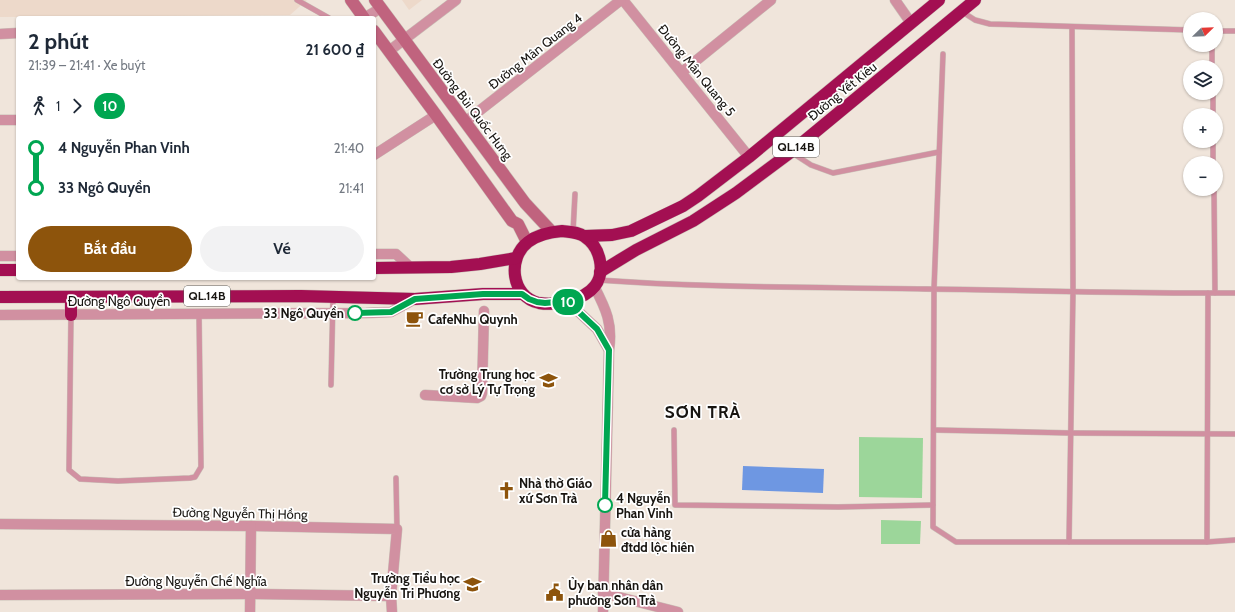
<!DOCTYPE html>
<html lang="vi">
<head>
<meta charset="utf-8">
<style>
  body { margin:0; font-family:Cabin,sans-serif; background:#f2f2f3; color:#1f2937; height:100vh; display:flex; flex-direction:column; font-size:15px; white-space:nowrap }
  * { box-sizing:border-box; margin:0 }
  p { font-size:13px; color:#747a83 }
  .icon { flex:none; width:22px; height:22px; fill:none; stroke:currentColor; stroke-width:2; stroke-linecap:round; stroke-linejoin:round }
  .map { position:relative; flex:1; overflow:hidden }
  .details { position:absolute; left:16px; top:16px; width:360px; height:264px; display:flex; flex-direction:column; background:#fff; border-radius:4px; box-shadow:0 1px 3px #0004 }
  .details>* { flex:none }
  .badge { padding:0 8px; border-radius:13px; font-size:14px; line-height:26px }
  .needle { width:26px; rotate:67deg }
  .controls { position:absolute; left:1183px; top:12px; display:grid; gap:8px }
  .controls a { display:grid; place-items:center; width:40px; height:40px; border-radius:50%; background:#fff; box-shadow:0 1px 3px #0004; font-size:20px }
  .map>.badge { position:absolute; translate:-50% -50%; box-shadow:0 0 0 2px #fff }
  .legs { display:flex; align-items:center; gap:6px; height:44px; padding:0 12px; font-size:13px }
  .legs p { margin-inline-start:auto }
  .headline { display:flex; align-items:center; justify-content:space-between; height:68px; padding:0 12px }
  h1 { font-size:22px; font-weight:700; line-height:30px }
  .action { display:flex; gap:8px; margin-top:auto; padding:8px 12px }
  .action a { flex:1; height:46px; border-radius:24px; background:#8d540c; color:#fff; font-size:16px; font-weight:700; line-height:46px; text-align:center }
  .action a+a { background:#f2f2f3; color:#1f2937 }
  ul { padding:0 12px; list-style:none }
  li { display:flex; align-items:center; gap:14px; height:40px; font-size:15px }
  li i { display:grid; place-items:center; width:6px; height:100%; margin:0 5px; background:currentColor }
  li i::after { content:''; width:10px; height:10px; margin:-5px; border:3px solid; border-radius:50%; background:#fff }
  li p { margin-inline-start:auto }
  li:first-child i { background:linear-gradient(#0000 50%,currentColor 0) }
  li:last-child i { background:linear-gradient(currentColor 50%,#0000 0) }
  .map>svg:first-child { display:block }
</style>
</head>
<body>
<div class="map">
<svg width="1235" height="612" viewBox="0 0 1235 612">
  <rect width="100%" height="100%" fill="#f0e5db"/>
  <g fill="#edd9ca">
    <polygon points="0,0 307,0 290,15 0,17"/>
    <polygon points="402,0 422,0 409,10"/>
  </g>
  <g fill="#9cd69a">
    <polygon points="859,437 923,438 922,498 859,497"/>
    <polygon points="881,520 921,521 920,544 881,544"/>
  </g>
  <polygon fill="#6e97e2" points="743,466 824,469 823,493 742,490"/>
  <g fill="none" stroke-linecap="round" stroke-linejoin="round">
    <defs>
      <g id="lane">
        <polyline points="297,0 329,18"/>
        <polyline points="961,11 975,20 990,24 1190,30"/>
        <polyline points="1216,31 1235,31"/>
        <polyline points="1212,45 1212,67"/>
        <polyline points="943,54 934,289 933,527 956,542 1207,542 1208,293"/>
        <polyline points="1213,93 1213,115"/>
        <polyline points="1213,141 1213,163"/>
        <polyline points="791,152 811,165 833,173 939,152"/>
        <polyline points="1214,189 1215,293"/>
        <polyline points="573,232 575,194"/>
        <path d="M598,280C707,288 816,287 925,289C1028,290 1131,294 1235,293"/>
        <polyline points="71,315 69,470 80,479 118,481 190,478 195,477 201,467 199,314"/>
        <polyline points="331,385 333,298"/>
        <polyline points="674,430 675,505 838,507 933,505"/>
        <polyline points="934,430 1070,433 1235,434"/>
        <polyline points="396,478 397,529"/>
        <polyline points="1069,542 1073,292 1072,28"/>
        <polyline points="1207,542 1235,540"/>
      </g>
      <g id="street">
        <polyline points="623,0 749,157"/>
        <polyline points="895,0 911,23"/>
        <polyline points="364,18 381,8"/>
        <polyline points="0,34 18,33"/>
        <polyline points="389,51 456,0"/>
        <polyline points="682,72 771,0"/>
        <polyline points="0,120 18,120"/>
        <polyline points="465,122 621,0"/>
        <polyline points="374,155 436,115"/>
        <polyline points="374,254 396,254 410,267"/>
        <polyline points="0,256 18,256"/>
        <path d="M594,286C606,309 613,324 609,350L603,612"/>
        <polyline points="567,301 597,329 609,350"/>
        <polyline points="0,315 366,313 391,312 415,299"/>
        <polyline points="425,395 477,398 481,396 482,393 484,311"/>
        <polyline points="0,524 251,526 397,529 391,596 392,612"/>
        <polyline points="603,593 678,612"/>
        <polyline points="0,595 250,594 391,596"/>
        <polyline points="250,612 251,526"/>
      </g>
      <g id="secondary">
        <polyline points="351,0 364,18"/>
        <polyline points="375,0 525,203 552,232"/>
        <polyline points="374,31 436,115 512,221 518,224 527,242"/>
      </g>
      <g id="highway">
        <path d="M562,231C570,232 579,232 585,237C600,247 606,271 595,286C584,300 556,306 539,303C511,297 507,258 528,242C537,235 550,232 562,231Z"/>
        <polyline points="585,236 612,235 631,231 683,206 698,196 749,157 939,0"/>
        <polyline points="374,268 451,267 480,264 516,258"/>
        <polyline points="0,270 18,270"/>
        <polyline points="600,272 636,250 693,221 736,193 791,152 975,0"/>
        <polyline points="0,297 301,296 415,299 483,294 522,294"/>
        <polyline points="71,297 71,315"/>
      </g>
    </defs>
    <use href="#lane" stroke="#c9c0b7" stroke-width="6"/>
    <use href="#street" stroke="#c9c0b7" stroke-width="11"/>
    <use href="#secondary" stroke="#c9c0b7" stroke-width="13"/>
    <use href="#highway" stroke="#c9c0b7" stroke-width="13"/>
    <use href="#lane" stroke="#d190a1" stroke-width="5"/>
    <use href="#street" stroke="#d190a1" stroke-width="10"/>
    <use href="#secondary" stroke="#c0637e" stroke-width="12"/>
    <use href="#highway" stroke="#a30f52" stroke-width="12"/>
  </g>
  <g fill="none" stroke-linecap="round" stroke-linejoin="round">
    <defs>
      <polyline id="line-1" points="355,313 391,312 415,299 483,294 522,294 529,299 537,302 545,303 567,301 597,329 609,350 605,505"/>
    </defs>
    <use href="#line-1" stroke="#fff" stroke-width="9"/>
    <use href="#line-1" stroke="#00a651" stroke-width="6"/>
  </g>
  <defs>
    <symbol id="cafe-bare" viewBox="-9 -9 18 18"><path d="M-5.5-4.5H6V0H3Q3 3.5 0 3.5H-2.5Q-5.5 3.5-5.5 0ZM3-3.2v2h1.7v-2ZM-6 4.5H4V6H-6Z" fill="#8d540c" stroke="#fff" stroke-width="2.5" paint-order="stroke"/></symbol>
    <symbol id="school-bare" viewBox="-9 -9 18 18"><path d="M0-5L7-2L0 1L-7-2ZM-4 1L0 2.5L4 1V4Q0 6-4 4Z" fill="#8d540c" stroke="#fff" stroke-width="2.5" paint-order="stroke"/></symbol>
    <symbol id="church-bare" viewBox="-9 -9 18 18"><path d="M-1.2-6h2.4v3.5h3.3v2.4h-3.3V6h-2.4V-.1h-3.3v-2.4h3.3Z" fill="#8d540c" stroke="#fff" stroke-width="2.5" paint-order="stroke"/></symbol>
    <symbol id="shop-bare" viewBox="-9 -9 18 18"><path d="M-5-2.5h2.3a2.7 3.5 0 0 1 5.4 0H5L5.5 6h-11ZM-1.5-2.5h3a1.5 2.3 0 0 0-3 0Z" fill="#8d540c" stroke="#fff" stroke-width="2.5" paint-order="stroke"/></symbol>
    <symbol id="civic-bare" viewBox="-9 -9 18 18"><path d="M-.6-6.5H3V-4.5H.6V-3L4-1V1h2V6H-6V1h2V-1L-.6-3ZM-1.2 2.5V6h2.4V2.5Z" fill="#8d540c" stroke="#fff" stroke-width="2.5" paint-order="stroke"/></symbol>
  </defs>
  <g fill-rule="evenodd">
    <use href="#cafe-bare" x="402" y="306" width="25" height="25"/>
    <use href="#school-bare" x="536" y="368" width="25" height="25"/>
    <use href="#church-bare" x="494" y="478" width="25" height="25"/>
    <use href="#shop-bare" x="596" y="526" width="25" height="25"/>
    <use href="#school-bare" x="460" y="572" width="25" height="25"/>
    <use href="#civic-bare" x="542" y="580" width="25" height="25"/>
  </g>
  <g fill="#fff" stroke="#00a651" stroke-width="2">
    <circle cx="355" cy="313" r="7"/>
    <circle cx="605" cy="505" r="7"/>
  </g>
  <g text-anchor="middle" stroke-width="3.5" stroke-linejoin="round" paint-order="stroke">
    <g fill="#fff" stroke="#5d5b58" stroke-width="1">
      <rect x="773" y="137" width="46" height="20" rx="3"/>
      <rect x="184" y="286" width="46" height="20" rx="3"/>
    </g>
    <g font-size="12" font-weight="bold" fill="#181511">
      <text x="796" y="151">QL.14B</text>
      <text x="207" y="300">QL.14B</text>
    </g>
    <g font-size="13" fill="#181511" stroke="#fff">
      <text transform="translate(535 51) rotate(-38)" y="5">Đường Mân Quang 4</text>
      <text transform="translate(697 70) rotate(51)" y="5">Đường Mân Quang 5</text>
      <text transform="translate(842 91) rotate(-39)" y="5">Đường Yết Kiêu</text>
      <text transform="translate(473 109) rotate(53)" y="5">Đường Bùi Quốc Hưng</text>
      <text x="119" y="306">Đường Ngô Quyền</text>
      <text transform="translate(240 513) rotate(1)" y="5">Đường Nguyễn Thị Hồng</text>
      <text x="196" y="586">Đường Nguyễn Chế Nghĩa</text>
    </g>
    <g font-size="13" font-weight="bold" fill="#181511" stroke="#fff" text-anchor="end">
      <text x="344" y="318">33 Ngô Quyền</text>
      <text x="616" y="503" text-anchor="start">4 Nguyễn<tspan x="616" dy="15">Phan Vinh</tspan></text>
    </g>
    <g font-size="13" font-weight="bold" fill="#181511" stroke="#fff" text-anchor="start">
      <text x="428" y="324">CafeNhu Quynh</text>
      <text x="535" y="379" text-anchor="end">Trường Trung học<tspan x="535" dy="15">cơ sở Lý Tự Trọng</tspan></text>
      <text x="519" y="488">Nhà thờ Giáo<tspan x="519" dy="15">xứ Sơn Trà</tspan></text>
      <text x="621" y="537">cửa hàng<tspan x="621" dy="15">đtdd lộc hiên</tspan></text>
      <text x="460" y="583" text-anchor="end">Trường Tiểu học<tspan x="460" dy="15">Nguyễn Tri Phương</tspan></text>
      <text x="568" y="590">Ủy ban nhân dân<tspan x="568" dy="15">phường Sơn Trà</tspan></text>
    </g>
    <g font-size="17" font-weight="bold" letter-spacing="1" fill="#181511" stroke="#fff">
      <text x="703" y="418">SƠN TRÀ</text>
    </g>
  </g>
</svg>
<div class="controls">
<a><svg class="needle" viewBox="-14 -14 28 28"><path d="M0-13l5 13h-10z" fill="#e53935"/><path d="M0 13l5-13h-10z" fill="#747a83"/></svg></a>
<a><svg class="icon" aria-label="layers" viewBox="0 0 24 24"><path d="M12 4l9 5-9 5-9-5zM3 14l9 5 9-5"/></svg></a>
<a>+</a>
<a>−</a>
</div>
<b class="badge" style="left:568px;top:302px;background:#00a651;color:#fff">10</b>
<section class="details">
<div class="headline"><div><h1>2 phút</h1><p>21:39 – 21:41 · Xe buýt</p></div><b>21 600 ₫</b></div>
<div class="legs"><svg class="icon" aria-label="walk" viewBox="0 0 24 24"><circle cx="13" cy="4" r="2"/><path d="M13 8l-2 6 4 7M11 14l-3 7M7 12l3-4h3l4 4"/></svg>1<svg class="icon" aria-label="forward" viewBox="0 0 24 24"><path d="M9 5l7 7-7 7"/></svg><b class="badge" style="background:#00a651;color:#fff">10</b></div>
<ul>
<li><i style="color:#00a651"></i><b>4 Nguyễn Phan Vinh</b><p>21:40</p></li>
<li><i style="color:#00a651"></i><b>33 Ngô Quyền</b><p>21:41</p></li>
</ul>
<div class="action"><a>Bắt đầu</a><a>Vé</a></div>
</section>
</div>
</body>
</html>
